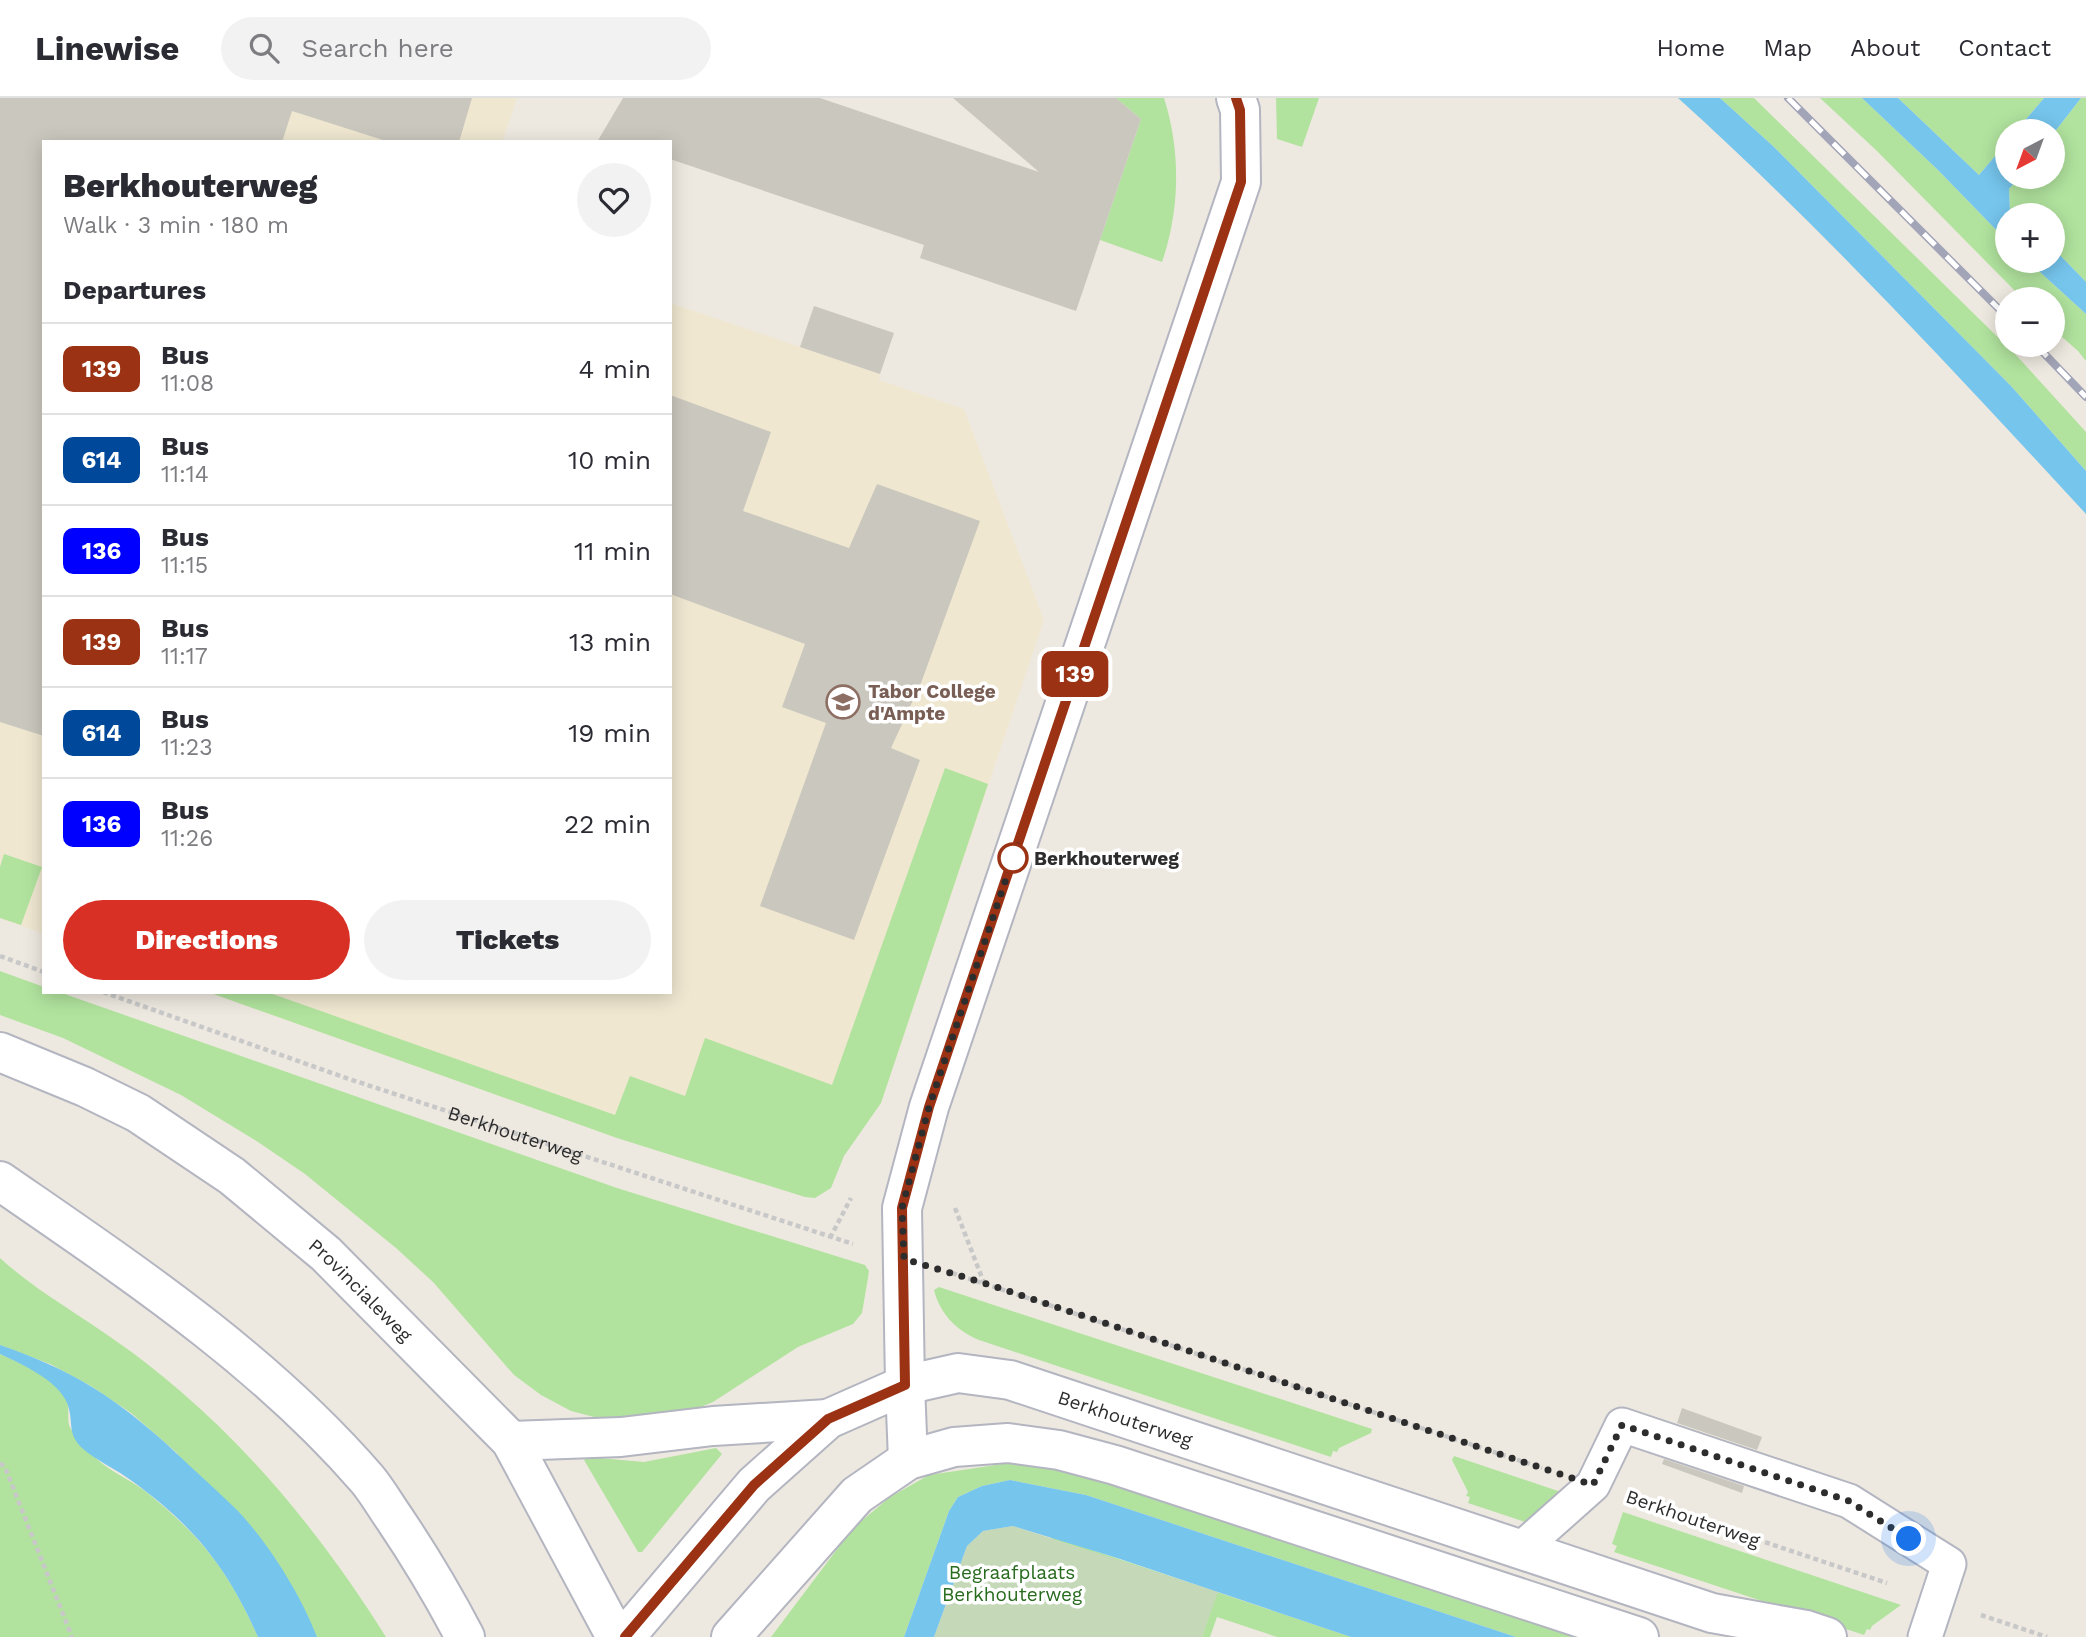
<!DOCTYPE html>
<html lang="en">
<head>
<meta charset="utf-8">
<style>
  body { margin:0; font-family:"Work Sans",sans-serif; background:#f2f2f3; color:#2b2b33; height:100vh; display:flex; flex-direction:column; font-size:26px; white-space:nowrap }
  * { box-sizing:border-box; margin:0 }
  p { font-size:23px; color:#7c7c81 }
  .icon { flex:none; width:38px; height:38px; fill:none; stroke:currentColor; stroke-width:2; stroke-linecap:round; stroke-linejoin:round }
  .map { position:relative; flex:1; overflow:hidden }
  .sheet { position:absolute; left:42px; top:42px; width:630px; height:854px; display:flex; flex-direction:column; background:#fff; border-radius:0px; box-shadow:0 4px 18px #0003 }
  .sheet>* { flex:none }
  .badge { padding:0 14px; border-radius:10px; font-size:24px; line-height:46px }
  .needle { width:46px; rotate:221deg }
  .tools { position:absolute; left:1995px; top:21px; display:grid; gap:14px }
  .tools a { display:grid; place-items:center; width:70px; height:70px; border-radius:50%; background:#fff; box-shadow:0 4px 18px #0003; font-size:35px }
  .you { position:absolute; width:35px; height:35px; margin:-18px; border:5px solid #fff; border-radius:50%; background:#1a73e8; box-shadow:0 0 0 10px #1a73e833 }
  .map>.badge { position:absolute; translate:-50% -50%; box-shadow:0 0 0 4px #fff }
  h2 { padding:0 21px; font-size:26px; line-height:63px }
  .round { display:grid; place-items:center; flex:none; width:74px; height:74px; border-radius:37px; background:#f2f2f3 }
  .summary { display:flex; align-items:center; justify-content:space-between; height:119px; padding:0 21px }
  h1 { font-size:33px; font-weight:800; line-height:52px }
  .primary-button { display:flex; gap:14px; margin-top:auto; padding:14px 21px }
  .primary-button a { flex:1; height:80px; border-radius:42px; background:#d93025; color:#fff; font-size:28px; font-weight:800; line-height:80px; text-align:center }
  .primary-button a+a { background:#f2f2f3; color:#2b2b33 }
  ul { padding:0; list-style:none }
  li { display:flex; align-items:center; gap:21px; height:91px; padding:0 21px; border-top:2px solid #e1e1e2 }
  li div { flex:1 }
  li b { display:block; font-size:26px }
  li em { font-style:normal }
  li .badge { min-width:77px; font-weight:700; text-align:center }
  header { display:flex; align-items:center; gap:42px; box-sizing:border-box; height:98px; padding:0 35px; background:#fff; border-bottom:2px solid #e1e1e2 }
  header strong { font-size:33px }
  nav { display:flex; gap:38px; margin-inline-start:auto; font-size:24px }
  .search { width:490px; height:63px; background:#f2f2f3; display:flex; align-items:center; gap:18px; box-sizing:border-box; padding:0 24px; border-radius:38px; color:#7c7c81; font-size:26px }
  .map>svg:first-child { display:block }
</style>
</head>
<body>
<header>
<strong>Linewise</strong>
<div class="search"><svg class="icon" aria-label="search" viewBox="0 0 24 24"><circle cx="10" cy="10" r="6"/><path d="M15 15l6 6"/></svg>Search here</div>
<nav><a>Home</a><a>Map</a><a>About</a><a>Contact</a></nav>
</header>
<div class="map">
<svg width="2086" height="1539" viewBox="0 0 2086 1539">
  <rect width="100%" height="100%" fill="#eee9e0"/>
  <g fill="#efe7d0">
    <polygon points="0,0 517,0 502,44 44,44 44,836 0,820"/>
    <polygon points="670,205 880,276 879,282 964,311 1044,522 881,1005 833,987 617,1040 208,894 670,894"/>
  </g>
  <g fill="#b1e39e">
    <path d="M1116,0H1164C1181,53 1180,112 1162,164L1100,142L1141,21Z"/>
    <polygon points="1276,0 1319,0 1302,49 1277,41"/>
    <polygon points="1720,0 1754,0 2017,258 2086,334 2086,373 2011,288 1774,49"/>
    <polygon points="1820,0 1862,0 1938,72 2007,143 2007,163 2028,163 2086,216 2086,263 2078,253 2053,231 2053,201 2023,201 1877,53"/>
    <polygon points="1898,0 2044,0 2016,33 2007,33 2007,44 1979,77"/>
    <polygon points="2081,0 2086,0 2086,184 2053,150 2053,117 2015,117 2010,113 2009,91 2019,79 2053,79 2053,36"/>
    <polygon points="945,670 988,686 881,1005 844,1058 831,1090 815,1100 805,1099 617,1040 208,894 267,894 615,1017 630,978 685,998 705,940 832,987"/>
    <polygon points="4,756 42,769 21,827 0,820 0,769"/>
    <polygon points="0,873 44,889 44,894 59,894 617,1090 865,1167 869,1173 868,1180 862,1215 853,1226 798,1249 713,1304 689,1314 626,1324 598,1320 571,1313 541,1297 514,1277 433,1184 396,1150 305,1076 258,1044 181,997 63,940 0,917"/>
    <path d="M0,1160C35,1192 77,1215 116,1243C138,1258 159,1275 179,1292C261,1362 329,1448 386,1539H317L177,1355L131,1315L91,1288L50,1266L0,1247Z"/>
    <path d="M939,1189L1372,1331L1371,1335L1339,1350L1337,1354L1333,1353L1331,1359L979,1242C957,1233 940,1216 934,1192Z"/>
    <path d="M0,1256C19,1264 56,1281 66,1301C70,1310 67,1318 69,1327C72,1336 86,1349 92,1356C105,1371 129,1381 145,1393C201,1438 229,1473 258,1539H0Z"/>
    <polygon points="716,1350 722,1356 642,1454 638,1454 584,1362 588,1359 644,1364"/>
    <polygon points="1454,1358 1567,1396 1535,1421 1531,1419 1528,1425 1468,1405 1470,1399 1466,1398 1468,1394 1452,1362"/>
    <polygon points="1032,1364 1079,1373 1583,1539 1516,1539 1086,1397 1010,1382 982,1388 958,1399 949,1413 904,1539 771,1539 853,1430 890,1399 929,1377 1009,1365"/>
    <polygon points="1623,1414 1901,1507 1872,1528 1870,1532 1867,1531 1864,1537 1614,1454 1617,1448 1612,1446"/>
    <polygon points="1053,1439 1351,1539 1277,1539 1217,1519 1210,1539 1202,1539 1209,1517 934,1539"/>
  </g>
  <polygon fill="#c5d8b8" points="1013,1428 1218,1494 1202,1539 934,1539 967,1448 983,1433"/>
  <g fill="#76c5ed">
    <path d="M1678,0H1720L1774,49L2011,288L2086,373V416C1954,273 1822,130 1678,0Z"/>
    <polygon points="1862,0 1898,0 1979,77 2007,44 2007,79 2019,79 2009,91 2010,113 2015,117 2007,117 2007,143 1938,72"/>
    <polygon points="2044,0 2081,0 2053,36 2053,33 2016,33"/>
    <polygon points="2053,150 2086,184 2086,216 2028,163 2053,163"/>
    <path d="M0,1247C32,1258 63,1271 92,1289C128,1311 161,1340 191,1369C207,1384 223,1398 238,1413C269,1446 301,1497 317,1539H258C227,1469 194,1428 132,1383C116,1371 97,1363 82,1350C68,1336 73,1327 69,1311C64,1285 22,1266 0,1256Z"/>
    <polygon points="1010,1382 1086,1397 1516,1539 1351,1539 1117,1460 1013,1428 983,1433 967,1448 934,1539 904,1539 949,1413 958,1399 982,1388"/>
  </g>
  <g fill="#cac7be">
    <polygon points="0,0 472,0 459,44 389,44 292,13 282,44 44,44 44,638 0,624"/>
    <polygon points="623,0 820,0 1039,74 953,0 1116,0 1141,21 1076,213 920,160 924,147 670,61 670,44 597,44"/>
    <polygon points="814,208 894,235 880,276 800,249"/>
    <polygon points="670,297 771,334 743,413 849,450 877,386 980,423 921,585 891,650 920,662 854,842 760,808 826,625 782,609 805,546 670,496"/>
    <polygon points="1682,1310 1762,1339 1757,1352 1677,1325"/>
    <polygon points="1664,1361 1744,1388 1742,1395 1662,1366"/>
  </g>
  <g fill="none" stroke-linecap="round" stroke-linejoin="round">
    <defs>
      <polyline id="lane" points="1521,1451 1593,1387 1622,1327 1849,1403 1949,1466 1925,1539"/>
      <polyline id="street" points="908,1362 905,1287 902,1110 929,1009 1241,84 1240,12 1236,0"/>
      <g id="secondary">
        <path id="s2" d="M0,954L85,989L138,1015L232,1078L326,1156L511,1343L616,1539"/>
        <path d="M0,1083C130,1173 262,1260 367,1381C377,1393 385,1407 394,1420C421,1460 443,1497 465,1539"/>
        <polyline points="511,1343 621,1339 713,1328 828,1321"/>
        <path id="s3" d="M625,1539L754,1387L828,1321L905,1287L958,1275L1010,1282L1712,1515L1806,1532L1827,1539"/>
        <polyline points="731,1539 857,1397 908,1362 954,1349 1008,1345 1059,1352 1115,1367 1639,1539"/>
      </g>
    </defs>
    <use href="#lane" stroke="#b3b5c0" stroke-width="37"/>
    <use href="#street" stroke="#b3b5c0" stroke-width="42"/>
    <use href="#secondary" stroke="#b3b5c0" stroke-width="42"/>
    <g stroke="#c8c8c8" stroke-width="4.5" stroke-dasharray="5 3.5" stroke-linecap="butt">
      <polyline points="0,858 44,874"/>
      <path id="s1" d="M103,894L346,980L853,1146"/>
      <polyline points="955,1110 984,1185"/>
      <polyline points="830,1140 851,1100"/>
      <polyline points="952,1175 1542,1370"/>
      <polyline points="0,1365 5,1369 72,1539"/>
      <polyline points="1636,1401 1887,1485"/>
      <polyline points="1981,1517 2047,1539"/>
    </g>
    <use href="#lane" stroke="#fff" stroke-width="33"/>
    <use href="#street" stroke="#fff" stroke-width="38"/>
    <use href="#secondary" stroke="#fff" stroke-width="38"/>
    <defs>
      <g id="rail">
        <polyline points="1788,0 2007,219"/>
        <polyline points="2036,247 2086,299"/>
      </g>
    </defs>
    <use href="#rail" stroke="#a2a4b7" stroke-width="8"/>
    <use href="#rail" stroke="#fff" stroke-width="5" stroke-dasharray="16" stroke-linecap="butt"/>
  </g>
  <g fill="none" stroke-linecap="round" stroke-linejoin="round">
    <defs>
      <polyline id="line" points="625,1539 754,1387 828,1321 905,1287 902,1110 929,1009 1241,84 1240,12 1236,0"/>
    </defs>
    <use href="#line" stroke="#fff" stroke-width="16"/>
    <use href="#line" stroke="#9b3214" stroke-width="10"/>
    <polyline stroke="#2d2d2d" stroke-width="7" stroke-dasharray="0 12.6" points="1013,760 1017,748 929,1009 902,1110 904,1161 984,1185 1593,1387 1622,1327 1849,1403 1909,1441"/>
  </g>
  <defs>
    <symbol id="school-ring" viewBox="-11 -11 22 22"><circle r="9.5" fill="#fff" stroke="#8d6e63" stroke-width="1.5"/><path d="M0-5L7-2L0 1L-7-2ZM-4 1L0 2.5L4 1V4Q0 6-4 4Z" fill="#8d6e63"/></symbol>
  </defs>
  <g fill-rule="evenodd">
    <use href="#school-ring" x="824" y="585" width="38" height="38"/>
  </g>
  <circle fill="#fff" stroke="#9b3214" stroke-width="3.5" cx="1013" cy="760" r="14"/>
  <g text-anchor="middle" stroke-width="7" stroke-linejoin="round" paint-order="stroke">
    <g font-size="19" font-weight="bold" fill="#785e54" stroke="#fff" text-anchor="start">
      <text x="868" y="600">Tabor College<tspan x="868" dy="22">d'Ampte</tspan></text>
    </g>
    <g font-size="19" font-weight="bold" fill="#2d2d2d" stroke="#fff" text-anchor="start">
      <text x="1034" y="767">Berkhouterweg</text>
    </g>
    <g font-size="19" fill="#2d2d2d" stroke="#fff">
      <text dy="7" stroke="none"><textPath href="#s1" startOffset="436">Berkhouterweg</textPath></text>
      <text dy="7" stroke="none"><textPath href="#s2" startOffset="436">Provincialeweg</textPath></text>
      <text dy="7" stroke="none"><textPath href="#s3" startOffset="611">Berkhouterweg</textPath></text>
      <text transform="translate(1693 1420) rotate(19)" y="7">Berkhouterweg</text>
    </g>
    <g font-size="19" fill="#276b1d" stroke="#fff">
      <text x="1012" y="1481">Begraafplaats<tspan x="1012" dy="22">Berkhouterweg</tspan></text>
    </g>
  </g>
</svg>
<div class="tools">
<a><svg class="needle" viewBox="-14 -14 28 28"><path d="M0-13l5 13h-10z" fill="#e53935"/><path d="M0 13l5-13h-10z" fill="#7c7c81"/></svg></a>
<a>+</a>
<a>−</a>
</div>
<div class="you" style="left:1909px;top:1441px"></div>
<b class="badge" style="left:1075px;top:576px;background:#9b3214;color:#fff">139</b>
<section class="sheet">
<div class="summary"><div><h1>Berkhouterweg</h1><p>Walk · 3 min · 180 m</p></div><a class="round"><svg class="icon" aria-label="heart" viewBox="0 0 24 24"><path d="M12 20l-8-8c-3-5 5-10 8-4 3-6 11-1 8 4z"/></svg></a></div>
<h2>Departures</h2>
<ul>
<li><span class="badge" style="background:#9b3214;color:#fff">139</span><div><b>Bus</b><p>11:08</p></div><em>4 min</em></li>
<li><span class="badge" style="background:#004899;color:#fff">614</span><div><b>Bus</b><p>11:14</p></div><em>10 min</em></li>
<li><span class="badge" style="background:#00f;color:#fff">136</span><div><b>Bus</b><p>11:15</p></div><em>11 min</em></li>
<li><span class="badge" style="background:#9b3214;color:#fff">139</span><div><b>Bus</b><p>11:17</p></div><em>13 min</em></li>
<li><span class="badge" style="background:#004899;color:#fff">614</span><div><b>Bus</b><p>11:23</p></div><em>19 min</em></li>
<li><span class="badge" style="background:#00f;color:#fff">136</span><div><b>Bus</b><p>11:26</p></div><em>22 min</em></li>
</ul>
<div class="primary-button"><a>Directions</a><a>Tickets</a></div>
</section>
</div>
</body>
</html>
